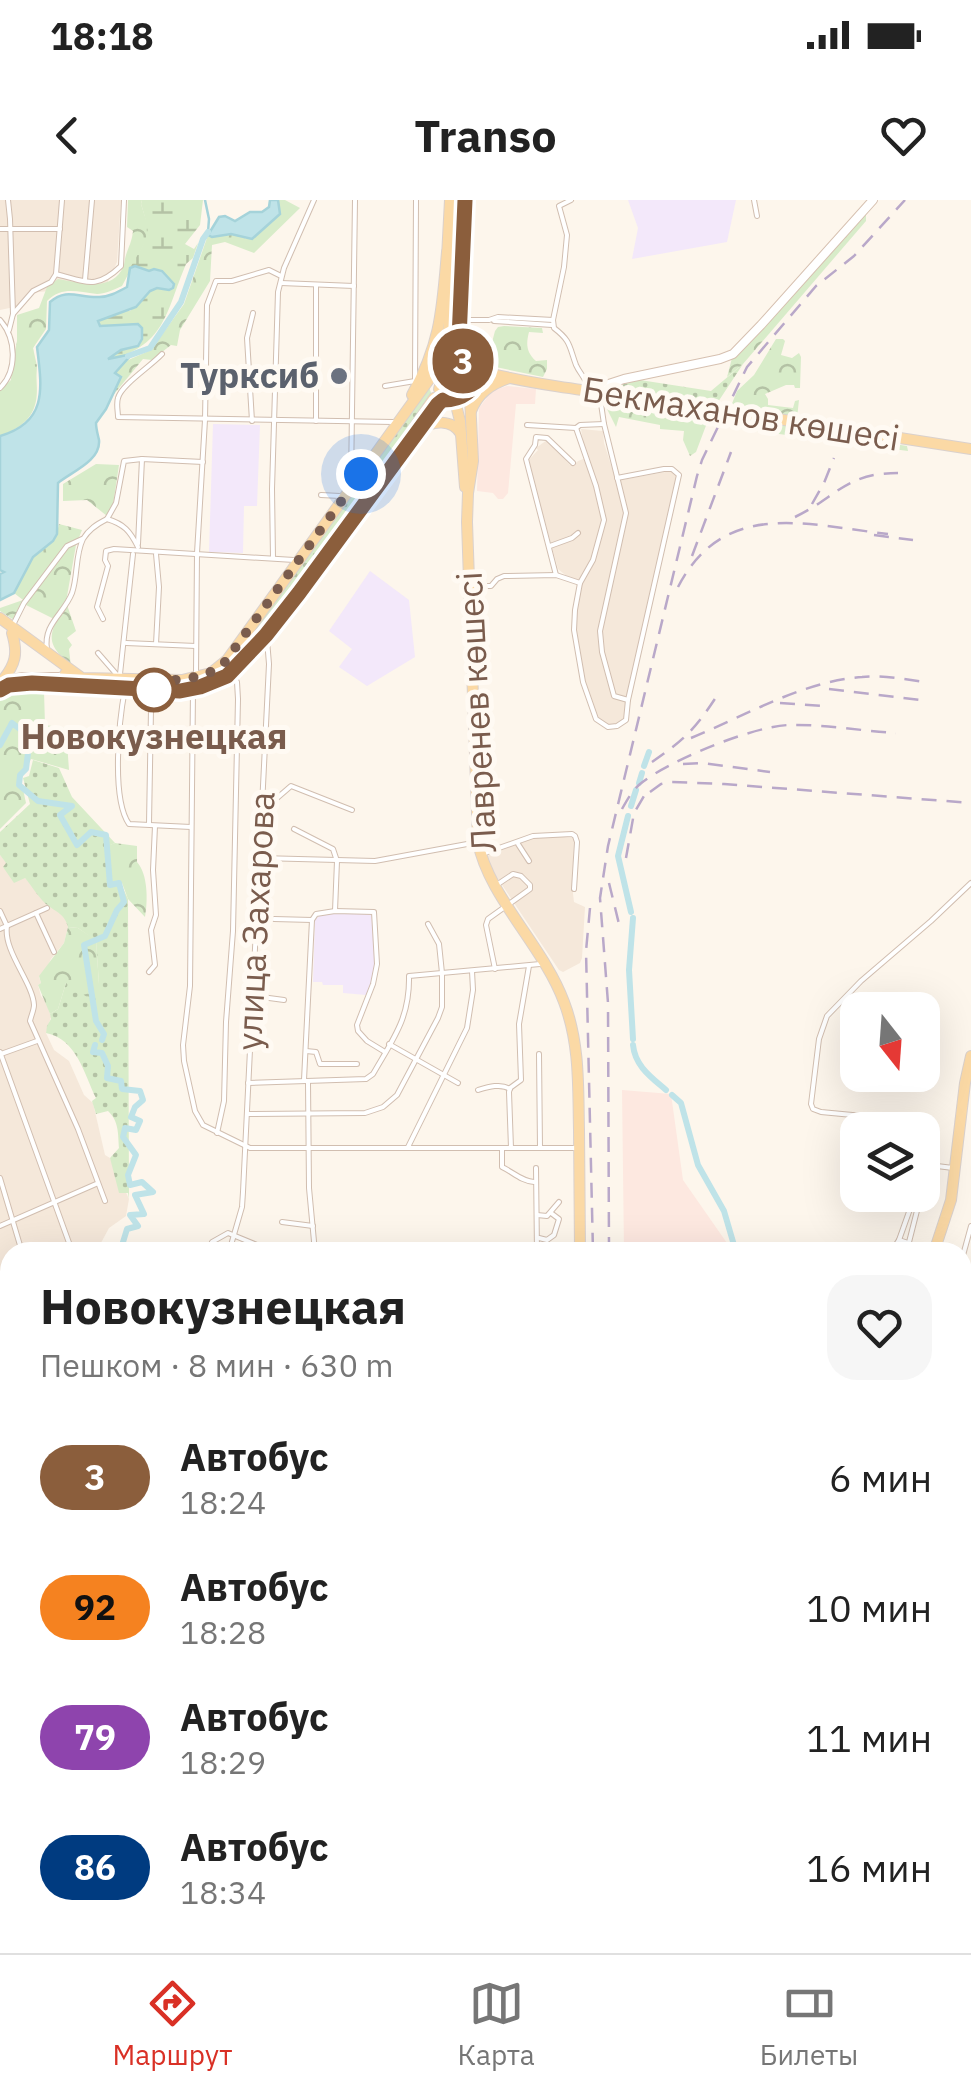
<!DOCTYPE html>
<html lang="ru">
<head>
<meta charset="utf-8">
<style>
  body { margin:0; font-family:"IBM Plex Sans",sans-serif; background:#f6f6f6; color:#222; height:100vh; display:flex; flex-direction:column; font-size:38px; white-space:nowrap }
  * { box-sizing:border-box; margin:0 }
  p { font-size:32px; color:#767676 }
  .icon { flex:none; width:55px; height:55px; fill:none; stroke:currentColor; stroke-width:2; stroke-linecap:round; stroke-linejoin:round }
  .map { position:relative; flex:1; overflow:hidden }
  .panel { position:absolute; left:0px; top:1042px; width:972px; height:712px; display:flex; flex-direction:column; background:#fff; border-radius:30px 30px 0 0; box-shadow:0 10px 40px #0002 }
  .panel>* { flex:none }
  .badge { padding:0 20px; border-radius:32px; font-size:35px; line-height:65px }
  .needle { width:65px; rotate:163deg }
  .controls { position:absolute; left:840px; top:792px; display:grid; gap:20px }
  .controls a { display:grid; place-items:center; width:100px; height:100px; border-radius:20px; background:#fff; box-shadow:0 10px 40px #0002; font-size:50px }
  .you { position:absolute; width:50px; height:50px; margin:-25px; border:8px solid #fff; border-radius:50%; background:#1a73e8; box-shadow:0 0 0 15px #1a73e833 }
  .map>.badge { position:absolute; translate:-50% -50%; box-shadow:0 0 0 5px #fff }
  .round { display:grid; place-items:center; flex:none; width:105px; height:105px; border-radius:30px; background:#f6f6f6 }
  .summary { display:flex; align-items:center; justify-content:space-between; height:170px; padding:0 40px }
  h1 { font-size:48px; font-weight:800; line-height:75px }
  ul { padding:0; list-style:none }
  li { display:flex; align-items:center; gap:30px; height:130px; padding:0 40px }
  li div { flex:1 }
  li b { display:block; font-size:38px }
  li em { font-style:normal }
  li .badge { min-width:110px; font-weight:700; text-align:center }
  .status { display:flex; justify-content:space-between; align-items:center; height:70px; padding:0 50px; background:#fff; direction:ltr }
  .status svg { height:28px; fill:currentColor }
  header { display:flex; justify-content:space-between; align-items:center; height:130px; padding:0 40px; background:#fff; font-size:45px; font-weight:800 }
  .menu { display:flex; justify-content:space-around; align-items:center; height:140px; border-top:2px solid #e0e0e0; background:#fff; font-size:28px; color:#767676 }
  .menu a { display:grid; justify-items:center; gap:5px }
  .menu .on { color:#d93025 }
  .map>svg:first-child { display:block }
</style>
</head>
<body>
<div class="status"><b>18:18</b><svg viewBox="0 0 49 12"><path d="M0 12V9h3v3zM5 12V6h3v6zM10 12V3h3v9zM15 12V0h3v12zM26 1h20v11H26zM47 4h2v5h-2z"/></svg></div>
<header><svg class="icon" aria-label="back" viewBox="0 0 24 24"><path d="M15 5l-7 7 7 7"/></svg>Transo<svg class="icon" aria-label="heart" viewBox="0 0 24 24"><path d="M12 20l-8-8c-3-5 5-10 8-4 3-6 11-1 8 4z"/></svg></header>
<div class="map">
<svg width="971" height="1753" viewBox="0 0 971 1753">
  <defs>
    <pattern id="industrial-furrows" width="10" height="10" patternUnits="userSpaceOnUse" patternTransform="scale(2.5)"><rect width="10" height="10" fill="#efe9e4"/><path d="M-1 1l2-2M0 10L10 0M9 11l2-2" fill="none" stroke="#c7c0bb"/></pattern>
    <pattern id="grass-dots" width="8" height="8" patternUnits="userSpaceOnUse" patternTransform="scale(2.5)"><rect width="8" height="8" fill="#d8ecc9"/><path d="M2 2h.1M6 6h.1" fill="none" stroke="#b4c2a5" stroke-width="1.8" stroke-linecap="round"/></pattern>
    <pattern id="forest-crowns" width="20" height="18" patternUnits="userSpaceOnUse" patternTransform="scale(2.5)"><rect width="20" height="18" fill="#d8ecc9"/><path d="M2 6a3 3 0 1 1 6 0M12 15a3 3 0 1 1 6 0" fill="none" stroke="#b4c2a5"/></pattern>
    <pattern id="wetland-marsh" width="20" height="14" patternUnits="userSpaceOnUse" patternTransform="scale(2.5)"><rect width="20" height="14" fill="#d8ecc9"/><path d="M1 5h8M5 5V1M11 12h8M15 12V8" fill="none" stroke="#b4c2a5"/></pattern>
  </defs>
  <rect width="100%" height="100%" fill="#fdf6ec"/>
  <g fill="#f5e8da">
    <polygon points="0,0 121,0 117,62 106,86 28,93 19,106 0,110"/>
    <polygon points="581,229 603,231 604,243 616,281 671,271 677,276 624,519 612,526 606,524 596,517 582,472 575,417 583,380 569,378 558,369 528,261 538,250 536,248 547,240 570,265 574,265 578,261 586,258"/>
    <polygon points="552,636 574,638 572,685 574,702 585,707 582,758 580,763 563,772 559,770 492,670 487,656 529,639"/>
    <polygon points="0,655 7,664 24,677 51,707 58,709 66,718 68,727 64,743 51,759 44,773 39,777 41,783 38,785 41,796 46,802 51,817 46,833 54,850 69,861 84,895 93,903 105,955 110,958 129,999 126,1016 109,1028 96,1052 10,1052 10,1105 6,1107 0,1125"/>
  </g>
  <g fill="#fde8e0">
    <polygon points="507,186 536,189 535,204 516,204 508,293 503,299 498,299 493,293 477,291 479,208 492,191"/>
    <polygon points="622,890 671,894 683,980 729,1046 729,1052 624,1052"/>
  </g>
  <polygon fill="url(#industrial-furrows)" points="167,1745 570,1745 571,1753 161,1753"/>
  <g fill="#f3e8fa">
    <polygon points="628,0 736,0 727,42 632,59 638,28"/>
    <polygon points="213,224 260,225 257,306 244,306 243,353 209,352"/>
    <polygon points="370,371 409,400 415,457 367,486 339,467 352,449 329,431"/>
    <polygon points="334,713 371,713 375,763 371,784 366,795 343,793 343,785 323,785 322,782 313,782 315,720 320,715"/>
  </g>
  <g fill="url(#grass-dots)">
    <polygon points="743,164 718,202 617,188 616,186 640,180 711,191"/>
    <polygon points="428,185 432,195 280,414 228,471 213,480 175,488 171,486 171,485 211,474"/>
    <path d="M33,560L59,568L72,597L115,643L108,646L110,660L128,699L129,999L128,993H119L110,958L119,948C118,934 119,921 108,911L96,914L92,901L96,898C84,874 77,839 46,833L47,826L51,819L50,814L58,809L66,783L99,784L96,741L78,728L68,727C64,713 57,713 46,704C38,697 32,686 25,678L14,683L3,667L6,663L0,655V632L30,604L23,578L29,576Z"/>
  </g>
  <g fill="url(#forest-crowns)">
    <path d="M128,0H142L141,4L148,26V37L122,86C113,90 105,94 97,94C76,92 63,86 47,101L46,129L33,148L37,166L36,184L31,170L11,180L17,142V115L39,108L47,87L58,79C78,82 108,92 121,71C125,66 124,61 126,55C129,46 132,41 133,31L127,27Z"/>
    <path d="M278,0H285L300,8L254,53L225,42L212,45L210,81L180,130L177,146L171,145L152,160L143,159L110,199L121,177L115,173L126,161L151,150L184,104L208,35L231,34L248,39C260,34 269,23 280,14Z"/>
    <polygon points="866,10 866,21 743,164 727,177 732,158"/>
    <path d="M504,126L542,128L543,133L529,132C526,144 526,152 536,161L547,160V169L543,177L486,165L495,131L498,127Z"/>
    <polygon points="776,139 783,139 785,141 781,155 792,158 799,153 801,157 800,188 795,188 794,185 786,185 765,194 768,199 768,205 793,208 795,201 799,200 797,218 731,206 737,191 754,175"/>
    <polygon points="611,199 710,215 696,252 690,256 683,240 684,231 660,229 660,225 619,217 616,227 606,207 606,201"/>
    <polygon points="732,217 907,246 908,251 741,229 731,224"/>
    <polygon points="96,264 119,265 113,305 107,316 87,300 63,301 63,284"/>
    <path d="M59,324L82,330L76,345L66,402L76,431L67,438L72,445L69,449L71,467C57,451 45,444 56,422L52,418L24,404L14,420L0,411V408L23,400L14,393L33,357L56,337Z"/>
    <polygon points="44,491 45,525 66,528 69,570 31,559 21,580 26,603 0,629 0,496 7,492"/>
    <path d="M115,643L137,646V662C148,674 148,701 145,717L128,699L122,683L112,679L107,646Z"/>
    <polygon points="68,727 78,728 96,740 99,784 103,795 93,801 66,783 58,809 50,814 38,785 41,783 39,776 64,743"/>
  </g>
  <path fill="url(#wetland-marsh)" d="M142,0H203L200,25L185,44L194,49L198,43L193,58L186,64C165,114 166,146 106,161L121,150L129,149L128,124L100,126V119L120,111H130C140,104 145,89 158,88C163,88 168,89 173,88V84L162,71H149L135,66L130,68C147,38 152,38 141,4Z"/>
  <path fill="#d8ecc9" d="M17,141L36,142L33,148C37,191 48,218 0,236V190L11,180Z"/>
  <g fill="#bfe3e8" stroke="#a5d3da" stroke-width="2.5">
    <polygon points="270,0 278,0 280,14 252,39 231,34 212,37 208,35 219,17 225,16 235,21 250,12 262,12 269,7"/>
    <path d="M135,66L149,71L154,69L162,71L174,84L173,88L169,90L157,88L150,91L136,107L98,121L100,126L138,124L142,128V139L138,146L121,150L108,159L132,154L115,173L121,177L106,209L96,223C96,229 98,235 99,240C101,261 71,272 58,283L57,334L53,341L33,357L14,393L0,400V374L4,372L0,370V236C48,222 42,188 37,147L49,130L50,102C66,88 77,97 97,97C107,98 118,92 127,87L130,68Z"/>
  </g>
  <g fill="none" stroke-linecap="round" stroke-linejoin="round">
    <g stroke="#a5d3da" stroke-width="2.5">
      <polyline points="205,0 209,19 208,32 210,32"/>
      <polyline points="0,1190 8,1196"/>
    </g>
    <g stroke="#bfe3e8" stroke-width="6">
      <polyline points="128,156 150,148 181,102 203,39 208,32"/>
      <polyline points="0,545 12,523 30,537 26,569 20,575 19,585 38,601 72,606 60,615 77,645 91,632 106,635 110,685 119,683 124,702 117,710 105,736 84,745 96,821 104,834 102,840"/>
      <polyline points="644,566 649,552"/>
      <polyline points="639,583 642,573"/>
      <polyline points="631,606 636,590"/>
      <polyline points="628,616 618,656 631,712"/>
      <polyline points="633,839 629,770 633,718"/>
      <polyline points="95,845 93,852 102,853 108,866 107,878 121,881 122,889 140,891 143,900 135,907 131,917 140,921 136,930 125,928 123,937 136,955 128,975 130,985 142,982 153,992 135,995 144,1014 130,1015 138,1026 127,1029 120,1052"/>
      <path d="M633,845C635,866 651,877 666,890"/>
      <polyline points="672,895 681,903 698,965 724,1011 736,1052"/>
      <polyline points="6,1233 1,1216 1,1210 9,1211 8,1196 10,1195"/>
      <polyline points="7,1239 6,1257 10,1278"/>
      <polyline points="10,1318 8,1329 10,1333"/>
      <polyline points="121,1753 122,1745"/>
      <polyline points="903,1753 904,1745"/>
    </g>
    <g stroke="#dbcfda" stroke-width="9">
      <polyline points="962,1519 971,1517"/>
      <polyline points="967,1564 971,1563"/>
    </g>
    <defs>
      <g id="minor">
        <polyline points="8,0 10,19 13,114"/>
        <polyline points="754,0 757,16"/>
        <polyline points="0,29 60,29"/>
        <path d="M56,74C87,82 96,90 121,66L124,0"/>
        <polyline points="56,74 62,0"/>
        <polyline points="85,80 92,0"/>
        <polyline points="281,83 354,86"/>
        <path d="M0,120C16,138 18,170 0,188"/>
        <polyline points="463,120 489,120 498,117 553,120"/>
        <polyline points="553,120 564,67 567,35 559,6 571,0"/>
        <path d="M553,120L554,128C571,141 569,146 576,165C580,174 586,178 588,188"/>
        <polyline points="494,121 552,125"/>
        <polyline points="9,130 13,114 33,91 51,82 56,74"/>
        <path d="M162,154C151,166 121,185 118,198C116,204 118,211 118,217L393,222"/>
        <polyline points="415,179 416,0"/>
        <polyline points="385,186 415,181"/>
        <polyline points="600,197 604,224 626,313 600,431 602,452 614,496 628,500"/>
        <polyline points="252,221 247,138 253,113"/>
        <polyline points="316,221 316,86"/>
        <polyline points="527,225 576,228 580,225 604,224"/>
        <polyline points="576,228 596,286 604,320 593,360 580,383 575,410 574,430 583,482 596,519 608,527 617,526 626,520 628,500 679,275 672,269 664,269 617,278"/>
        <polyline points="351,281 355,0"/>
        <polyline points="321,295 340,296"/>
        <polyline points="107,319 116,303 124,261 142,259 203,262"/>
        <polyline points="138,344 142,259"/>
        <polyline points="550,346 572,338 578,333"/>
        <polyline points="156,354 159,387 156,444"/>
        <polyline points="273,358 272,289 278,92 284,68 314,0"/>
        <polyline points="556,375 526,259 535,245 536,237 547,238 573,263"/>
        <polyline points="471,386 491,386 497,379 504,376 556,375 580,383"/>
        <polyline points="103,419 97,407 108,366 105,360 106,351 114,349 294,360"/>
        <polyline points="14,423 24,403 67,346 82,339"/>
        <polyline points="126,443 196,446"/>
        <path d="M47,449C43,424 64,414 72,393C78,376 75,355 83,339C89,329 97,324 107,319C124,324 130,331 138,347"/>
        <polyline points="98,453 118,476"/>
        <polyline points="196,473 197,353 205,220 207,105 216,81 232,81 269,70 281,76"/>
        <polyline points="120,474 133,354"/>
        <path d="M125,489C119,520 111,598 129,624L191,627"/>
        <polyline points="193,491 190,786 183,845 184,861 195,911 203,925 250,948 579,948"/>
        <polyline points="262,611 291,586 352,610"/>
        <polyline points="149,624 151,509"/>
        <polyline points="294,629 333,649 337,661 335,711"/>
        <polyline points="518,644 529,661"/>
        <polyline points="482,654 533,636 572,634 575,636 577,642 574,689"/>
        <polyline points="260,658 375,661 478,642"/>
        <path d="M0,711L7,726C3,751 33,783 34,805C34,810 31,816 30,821L78,929L105,1001"/>
        <polyline points="36,713 54,752"/>
        <polyline points="274,719 312,720 316,714 335,711 374,712 377,764 373,784 357,825 358,831 367,841 385,852"/>
        <polyline points="0,729 47,708"/>
        <polyline points="495,769 486,725 488,719 530,689 530,685 521,676 513,674 495,686"/>
        <polyline points="149,772 155,765 151,730 156,715 153,670 155,626"/>
        <polyline points="254,796 284,800"/>
        <polyline points="389,844 458,883"/>
        <polyline points="306,851 316,852 320,864 357,864"/>
        <polyline points="0,852 72,1051"/>
        <polyline points="1,854 37,841"/>
        <polyline points="539,854 540,948"/>
        <polyline points="304,880 312,720"/>
        <path d="M248,883L366,879L373,874C393,839 410,818 409,776L540,764"/>
        <polyline points="308,883 309,988 315,1052"/>
        <path d="M478,890C488,887 501,883 510,889"/>
        <polyline points="247,914 365,913 383,907 397,895 438,818 442,807 442,773 439,744 428,724"/>
        <polyline points="901,930 892,921 884,918 821,912 813,909 811,904 819,839 827,816 861,781 931,721 971,683"/>
        <polyline points="217,933 224,901 226,822 233,731 238,499 237,482 233,475"/>
        <polyline points="408,947 467,828 473,790 472,771"/>
        <path d="M502,948V967C513,972 521,981 534,982"/>
        <polyline points="511,948 509,892 510,888 521,880 519,824 529,766"/>
        <polyline points="922,954 937,966 953,968"/>
        <polyline points="536,968 537,1052"/>
        <polyline points="0,978 22,1052"/>
        <polyline points="922,990 930,962"/>
        <polyline points="537,1015 547,1016 559,1002"/>
        <polyline points="282,1022 313,1026"/>
        <polyline points="0,1026 96,984"/>
        <polyline points="539,1038 547,1040 554,1035 559,1019 551,1013"/>
        <polyline points="899,1040 915,995"/>
        <polyline points="208,1052 212,1042 228,1033 274,1052"/>
        <polyline points="229,1052 242,1007 243,992 269,464 267,440"/>
        <polyline points="891,1052 899,1040 908,1043"/>
        <polyline points="917,1052 907,1050 921,995"/>
        <polyline points="962,1059 971,1026"/>
        <polyline points="0,1079 4,1094 0,1120"/>
        <polyline points="962,1120 971,1089"/>
        <polyline points="962,1133 971,1136"/>
        <polyline points="962,1180 969,1155"/>
        <polyline points="0,1234 10,1235"/>
        <polyline points="962,1290 971,1246"/>
        <polyline points="962,1306 962,1311"/>
        <polyline points="962,1325 971,1325"/>
        <polyline points="962,1728 966,1753"/>
      </g>
      <g id="secondary">
        <polyline points="590,190 624,179 720,159 733,154 761,125 873,0"/>
        <polyline points="2,481 23,477 67,477"/>
        <polyline points="0,490 17,483 83,486"/>
      </g>
      <g id="primary">
        <polyline points="447,57 450,0"/>
        <polyline points="447,154 452,65 458,26"/>
        <polyline points="454,163 460,195"/>
        <polyline points="465,163 460,155 459,139 465,0"/>
        <path d="M467,165L472,173L473,182L470,198L473,261L468,293L467,322L478,642C488,696 544,747 564,802C580,844 578,887 579,930C579,971 580,1012 580,1052"/>
        <polyline points="439,189 446,164"/>
        <path d="M412,195C441,143 442,109 447,52"/>
        <polyline points="450,200 456,205 460,221 465,287"/>
        <polyline points="434,210 442,200 459,199 471,189"/>
        <path d="M471,211C478,193 491,184 509,178"/>
        <polyline points="778,219 971,249"/>
        <path d="M419,230C433,220 452,219 461,234"/>
        <path d="M0,418L82,478L182,480L211,473L227,460L441,163C459,156 474,169 492,174C548,187 607,193 664,201"/>
        <polyline points="65,474 83,486 180,491 212,484 232,473 266,435 299,393 375,286 434,198"/>
        <path d="M2,481C16,464 18,453 12,433"/>
        <polyline points="934,1052 951,1000 965,883 971,856"/>
        <polyline points="587,1745 587,1753"/>
        <polyline points="762,1753 763,1745"/>
      </g>
    </defs>
    <use href="#minor" stroke="#d1beb0" stroke-width="6"/>
    <use href="#secondary" stroke="#d6c0b0" stroke-width="10"/>
    <use href="#primary" stroke="#dad1cd" stroke-width="12"/>
    <use href="#minor" stroke="#fff" stroke-width="4"/>
    <use href="#secondary" stroke="#fff" stroke-width="8"/>
    <use href="#primary" stroke="#fbd9a5" stroke-width="10"/>
    <g stroke="#b9a8c9" stroke-width="2.5" stroke-dasharray="15 10" stroke-linecap="butt">
      <polyline points="812,304 824,283 834,258"/>
      <path d="M795,317C837,297 845,273 898,273"/>
      <polyline points="874,335 913,340"/>
      <polyline points="692,356 731,252"/>
      <path d="M678,387C724,298 807,325 888,334"/>
      <polyline points="829,489 921,500"/>
      <polyline points="780,503 825,506"/>
      <path d="M691,538C745,516 803,481 862,477C883,475 904,479 925,482"/>
      <path d="M652,562C687,538 697,527 720,491"/>
      <polyline points="683,564 702,563 770,572"/>
      <polyline points="650,592 661,584 671,582 724,584 971,603"/>
      <path d="M622,609C627,600 632,591 640,584C668,561 753,526 789,525C824,524 861,531 896,533"/>
      <polyline points="626,658 634,613 644,596"/>
      <polyline points="609,683 619,724"/>
      <polyline points="590,708 586,751 593,1052"/>
      <polyline points="609,1052 608,803 600,698 608,646 697,276 702,260 747,167 816,86 854,56 905,0"/>
      <polyline points="962,1387 971,1382"/>
      <polyline points="0,1415 10,1426"/>
      <polyline points="576,1745 577,1753"/>
      <polyline points="611,1745 611,1753"/>
      <polyline points="658,1745 660,1753"/>
      <polyline points="536,1753 544,1745"/>
    </g>
    <defs>
      <polyline id="primary-bridge" points="664,201 778,219"/>
    </defs>
    <use href="#primary-bridge" stroke="#dad1cd" stroke-width="12" stroke-linecap="butt"/>
    <use href="#primary-bridge" stroke="#fbd9a5" stroke-width="10"/>
  </g>
  <g fill="none" stroke-linecap="round" stroke-linejoin="round">
    <defs>
      <path id="line" d="M0,490L9,485L32,483L180,491L200,487L227,476L266,435L299,393L438,204L443,200C459,200 482,191 471,170C464,156 466,171 461,156C459,151 459,144 459,139L465,0"/>
    </defs>
    <use href="#line" stroke="#fff" stroke-width="22"/>
    <use href="#line" stroke="#8b5e3c" stroke-width="15"/>
    <polyline stroke="#7a5c4d" stroke-width="10" stroke-dasharray="0 18" points="154,490 151,489 167,490 168,481 203,476 222,466 361,274"/>
  </g>
  <circle fill="#6b7280" stroke="#fffaf3" stroke-width="4" cx="339" cy="176" r="10"/>
  <circle fill="#fff" stroke="#8b5e3c" stroke-width="5" cx="154" cy="490" r="20"/>
  <g text-anchor="middle" stroke-width="10" stroke-linejoin="round" paint-order="stroke">
    <g font-size="35" font-weight="bold" fill="#5b616d" stroke="#fffaf3" text-anchor="end">
      <text x="319" y="188">Турксиб</text>
    </g>
    <g font-size="35" fill="#7a5c4d" stroke="#fffaf3">
      <text transform="translate(741 214) rotate(9)" y="12">Бекмаханов көшесі</text>
      <text transform="translate(477 512) rotate(-93)" y="12">Лавренев көшесі</text>
      <text transform="translate(256 721) rotate(-87)" y="12">улица Захарова</text>
    </g>
    <g font-size="35" font-weight="bold" fill="#7a5c4d" stroke="#fffaf3">
      <text x="154" y="549">Новокузнецкая</text>
    </g>
  </g>
</svg>
<div class="controls">
<a><svg class="needle" viewBox="-14 -14 28 28"><path d="M0-13l5 13h-10z" fill="#e53935"/><path d="M0 13l5-13h-10z" fill="#767676"/></svg></a>
<a><svg class="icon" aria-label="layers" viewBox="0 0 24 24"><path d="M12 4l9 5-9 5-9-5zM3 14l9 5 9-5"/></svg></a>
</div>
<div class="you" style="left:361px;top:274px"></div>
<b class="badge" style="left:463px;top:161px;background:#8b5e3c;color:#fff">3</b>
<section class="panel">
<div class="summary"><div><h1>Новокузнецкая</h1><p>Пешком · 8 мин · 630 m</p></div><a class="round"><svg class="icon" aria-label="heart" viewBox="0 0 24 24"><path d="M12 20l-8-8c-3-5 5-10 8-4 3-6 11-1 8 4z"/></svg></a></div>
<ul>
<li><span class="badge" style="background:#8b5e3c;color:#fff">3</span><div><b>Автобус</b><p>18:24</p></div><em>6 мин</em></li>
<li><span class="badge" style="background:#f58220;color:#111">92</span><div><b>Автобус</b><p>18:28</p></div><em>10 мин</em></li>
<li><span class="badge" style="background:#8e44ad;color:#fff">79</span><div><b>Автобус</b><p>18:29</p></div><em>11 мин</em></li>
<li><span class="badge" style="background:#003b80;color:#fff">86</span><div><b>Автобус</b><p>18:34</p></div><em>16 мин</em></li>
</ul>
</section>
</div>
<nav class="menu">
<a class="on"><svg class="icon" aria-label="directions" viewBox="0 0 24 24"><path d="M12 3l9 9-9 9-9-9zM9 14v-3h6M13 9l2 2-2 2"/></svg>Маршрут</a>
<a><svg class="icon" aria-label="map" viewBox="0 0 24 24"><path d="M3 6l6-2 6 2 6-2v14l-6 2-6-2-6 2zM9 4v14M15 6v14"/></svg>Карта</a>
<a><svg class="icon" aria-label="tickets" viewBox="0 0 24 24"><path d="M3 7h18v10H3zM15 7v10"/></svg>Билеты</a>
</nav>
</body>
</html>
